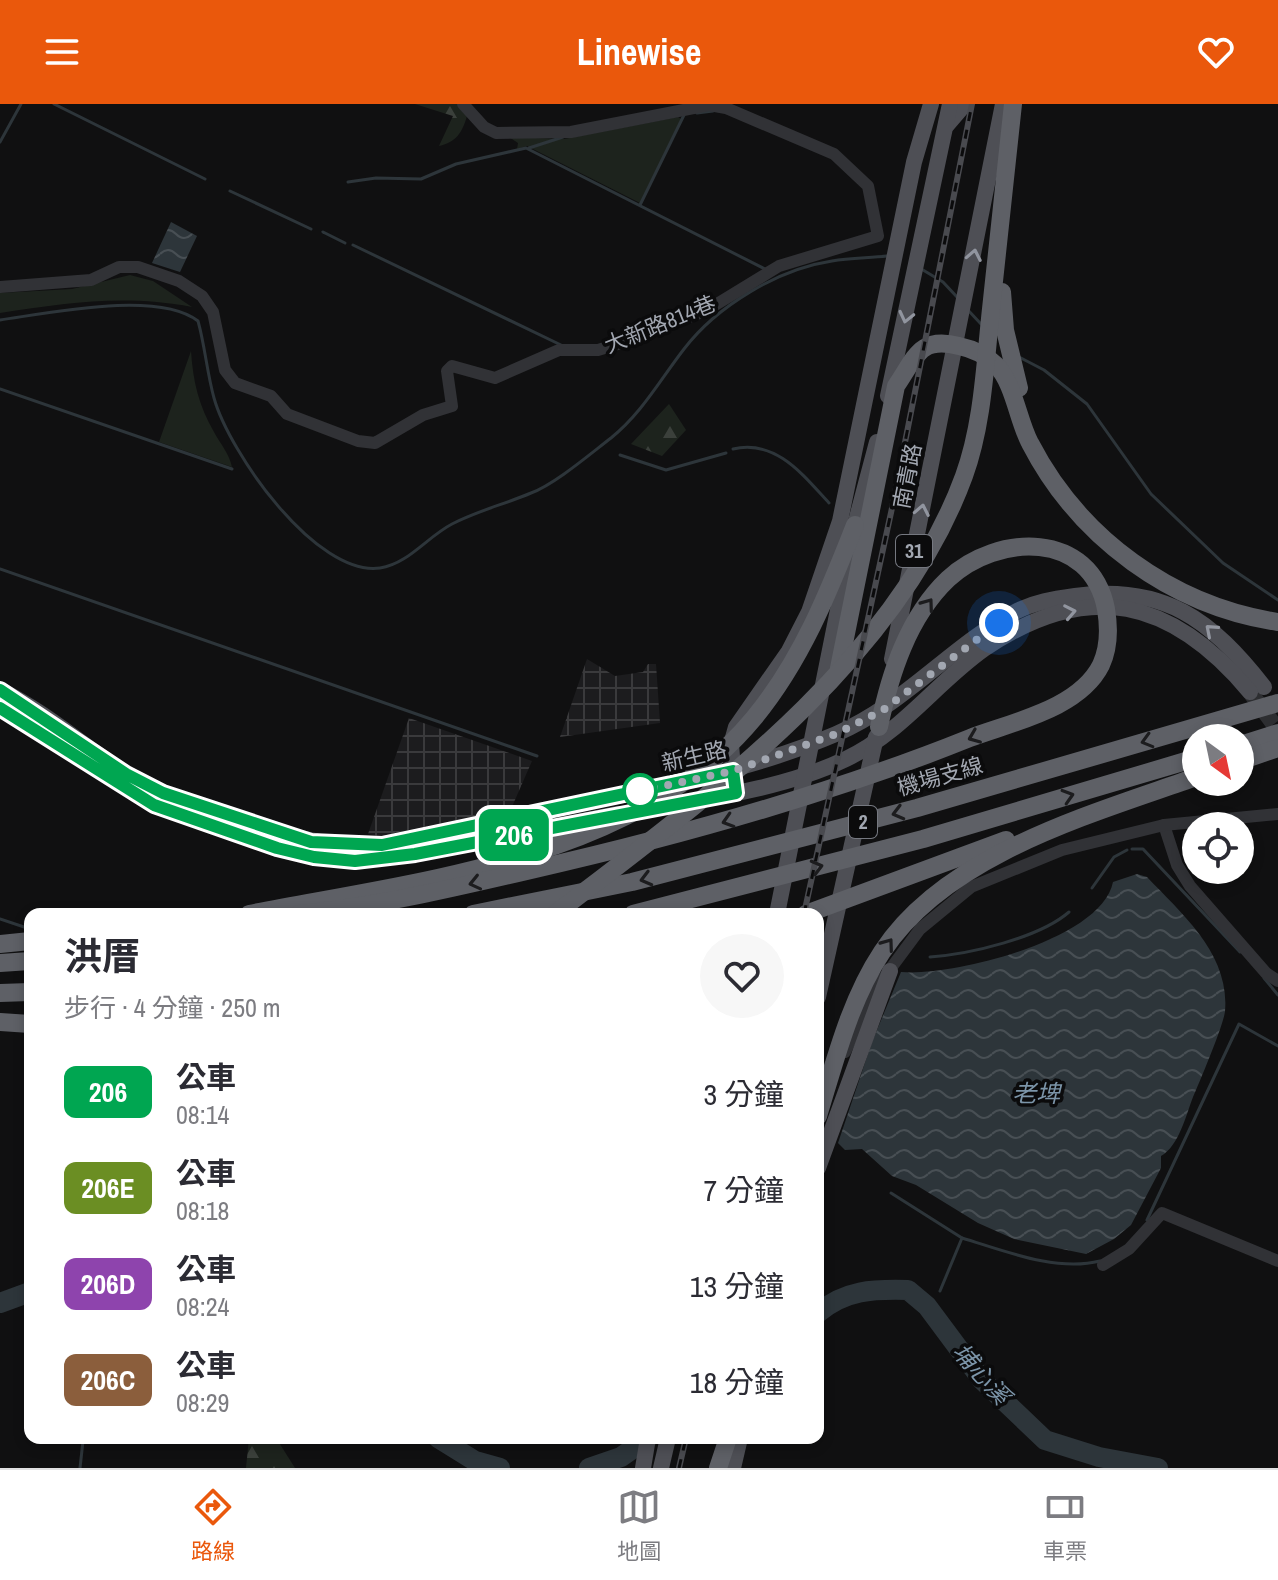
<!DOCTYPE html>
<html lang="zh-TW">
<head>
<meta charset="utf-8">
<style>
  body { margin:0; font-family:"Archivo Narrow","Noto Sans TC",sans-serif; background:#f7f7f7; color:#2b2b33; height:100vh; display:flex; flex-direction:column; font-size:30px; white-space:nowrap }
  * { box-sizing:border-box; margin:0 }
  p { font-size:26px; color:#7c7c81 }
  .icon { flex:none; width:44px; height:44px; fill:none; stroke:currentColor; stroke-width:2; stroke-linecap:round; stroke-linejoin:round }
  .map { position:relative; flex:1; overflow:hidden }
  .side { position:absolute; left:24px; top:804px; width:800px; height:536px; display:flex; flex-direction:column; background:#fff; border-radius:16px; box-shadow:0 4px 12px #0003 }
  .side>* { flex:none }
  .badge { padding:0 16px; border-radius:12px; font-size:28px; line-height:52px }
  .needle { width:52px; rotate:147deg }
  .fabs { position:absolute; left:1182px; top:620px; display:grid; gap:16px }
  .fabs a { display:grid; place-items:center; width:72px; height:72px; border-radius:50%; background:#fff; box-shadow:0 4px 12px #0003; font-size:40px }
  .you { position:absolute; width:40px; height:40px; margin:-20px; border:6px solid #fff; border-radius:50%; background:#1a73e8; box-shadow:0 0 0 12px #1a73e833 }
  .map>.badge { position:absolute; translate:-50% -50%; box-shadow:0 0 0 4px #fff }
  .round { display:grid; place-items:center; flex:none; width:84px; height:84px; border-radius:42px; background:#f7f7f7 }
  .head { display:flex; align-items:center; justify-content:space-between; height:136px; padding:0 40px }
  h1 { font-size:38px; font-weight:700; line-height:60px }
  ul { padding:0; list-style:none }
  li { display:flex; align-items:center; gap:24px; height:96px; padding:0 40px }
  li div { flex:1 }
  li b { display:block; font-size:30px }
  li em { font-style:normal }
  li .badge { min-width:88px; font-weight:700; text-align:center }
  header { display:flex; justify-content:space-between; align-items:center; height:104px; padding:0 40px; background:#ea580c; color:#fff; font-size:36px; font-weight:700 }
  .menu { display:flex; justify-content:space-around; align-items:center; height:112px; border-top:2px solid #e1e1e2; background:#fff; font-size:22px; color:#7c7c81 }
  .menu a { display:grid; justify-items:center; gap:4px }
  .menu .current { color:#ea580c }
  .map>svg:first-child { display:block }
</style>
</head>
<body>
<header><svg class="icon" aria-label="menu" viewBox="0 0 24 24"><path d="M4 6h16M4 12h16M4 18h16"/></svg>Linewise<svg class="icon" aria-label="heart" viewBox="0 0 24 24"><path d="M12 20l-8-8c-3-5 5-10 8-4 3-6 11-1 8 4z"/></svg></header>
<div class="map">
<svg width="1278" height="1364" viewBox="0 0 1278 1364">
  <defs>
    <pattern id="industrial-grid" width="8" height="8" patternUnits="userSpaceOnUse" patternTransform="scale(2)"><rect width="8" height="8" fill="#1c1c1e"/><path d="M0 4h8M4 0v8" fill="none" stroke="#3a3a3c"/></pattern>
    <pattern id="forest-firs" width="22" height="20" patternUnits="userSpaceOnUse" patternTransform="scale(2)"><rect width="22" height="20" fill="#1d231d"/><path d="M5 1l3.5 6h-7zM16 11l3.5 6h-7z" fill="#3b403b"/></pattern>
    <pattern id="water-waves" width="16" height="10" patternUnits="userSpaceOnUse" patternTransform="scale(2)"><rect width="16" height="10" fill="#2d353a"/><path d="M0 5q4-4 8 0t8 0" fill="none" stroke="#484f54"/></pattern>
  </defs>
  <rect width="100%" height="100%" fill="#101011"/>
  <g fill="url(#industrial-grid)">
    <polygon points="587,555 615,572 643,568 648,560 656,560 660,619 560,633"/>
    <polygon points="409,614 532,657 511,705 379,732 368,730"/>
  </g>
  <g fill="#1d231d">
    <polygon points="678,13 681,15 640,99 527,42 517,45 518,39 509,33 564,35"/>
    <path d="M130,171L153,177L192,203C124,190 67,199 0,209V189L72,185Z"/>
    <path d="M191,247C193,278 199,302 214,328C221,341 229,349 232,363L159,338Z"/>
  </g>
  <g fill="url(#forest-firs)">
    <path d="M415,0H457L467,12C462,29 456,38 439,42L453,12Z"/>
    <polygon points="669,300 686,326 662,352 631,340"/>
    <polygon points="249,1334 276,1334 295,1364 246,1364"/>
  </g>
  <g fill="url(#water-waves)">
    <polygon points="171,118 197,132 180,168 152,159"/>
    <path d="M1137,770L1147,773C1182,810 1230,850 1225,907C1224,920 1200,977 1193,993C1186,1011 1179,1042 1161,1052V1064L1131,1121L1114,1135L1086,1150L1014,1135L978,1119L916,1081L892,1072L862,1045L845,1046L838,1039L872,938L901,868C951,873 1102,836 1113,778Z"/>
  </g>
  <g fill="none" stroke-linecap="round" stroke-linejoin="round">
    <g stroke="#2d353a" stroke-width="3">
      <polyline points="54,0 205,75"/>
      <polyline points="697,9 713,7"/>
      <polyline points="0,38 21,0"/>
      <polyline points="529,44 563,33"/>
      <polyline points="348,78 376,74 421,75 456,60 526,44 765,165"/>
      <polyline points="230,87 311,125"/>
      <polyline points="640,101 684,11"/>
      <polyline points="323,128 345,139"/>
      <polyline points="353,141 561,241"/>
      <polyline points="923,166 943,178 957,193"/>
      <polyline points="967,205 981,220"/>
      <path d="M0,216C49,209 158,186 198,217C205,242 207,269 214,294C229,348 316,473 380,464C408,460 427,433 452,420C477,407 505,400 531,389C555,380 590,350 611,334C642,309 660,276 684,245C717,202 778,165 832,157C850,154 869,154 887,152"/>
      <polyline points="1019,253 1044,266 1087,300 1151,390 1223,459 1278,496"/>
      <polyline points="0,285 232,365"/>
      <path d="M733,345C776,335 803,371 829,399"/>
      <polyline points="620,351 666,366 726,349"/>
      <polyline points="0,465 537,652"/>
      <polyline points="1132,745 1143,745 1240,848"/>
      <polyline points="1092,784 1114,753 1127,746"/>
      <polyline points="0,815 30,825"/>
      <path d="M930,853C970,850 1039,834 1069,808"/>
      <polyline points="1264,874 1278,891"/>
      <polyline points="891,1089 962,1134"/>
      <polyline points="1147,1116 1239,920 1278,942"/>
      <path d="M940,1187L962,1134C1005,1147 1056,1168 1100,1157"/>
      <polyline points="80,1364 83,1337"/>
    </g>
    <g stroke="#2d353a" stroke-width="20">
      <polyline points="0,1199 30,1188"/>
      <path d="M818,1209C845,1186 873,1185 908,1186L927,1202L982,1276L1045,1336L1099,1353L1158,1364"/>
      <polyline points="438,1334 475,1357 500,1364"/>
      <polyline points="589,1364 621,1353 648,1334"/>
    </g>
    <polyline stroke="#2d2e31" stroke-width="16" stroke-dasharray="16 8" stroke-linecap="butt" points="1250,588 1278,626"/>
    <g stroke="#313236" stroke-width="12">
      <polyline points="0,183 91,176 119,163 138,163 179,177 202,192 213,208 225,266 235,279 271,292 287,310 358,337 375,339 423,311 452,302 447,267 452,262 495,274 559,246 598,246 634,235 707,206 779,162 878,132 868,82 834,50 726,4 709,1 571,28 496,29 484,23 463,0"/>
      <polyline points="1164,721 1177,761 1190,782 1266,869 1278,877"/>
      <polyline points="845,948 874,887 920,825 971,783 1062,746 1164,721 1278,710"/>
      <polyline points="1103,1161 1129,1145 1162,1109 1278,1157"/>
    </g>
    <g stroke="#4e4f55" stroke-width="16">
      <polyline points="947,21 965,0"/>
      <polyline points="888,292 950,0"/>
      <polyline points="892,555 1003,0"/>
      <path d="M0,586C44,607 82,641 122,667C170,698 298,740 354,742C408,743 465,724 519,712C626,689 735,673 836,630C904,601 951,542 1015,508C1034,498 1054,495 1075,492C1164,480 1212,516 1264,583"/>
      <polyline points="0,604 154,701 277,744 314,753 355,757 415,750 617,710"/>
      <polyline points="734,675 731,641 736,623 789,547 809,508 840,417 914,58 931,0"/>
      <path d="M640,706C709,694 783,685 846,655C901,629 936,579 984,545C1089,474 1172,495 1250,588"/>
      <polyline points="777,810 855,421 877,338"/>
      <polyline points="818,893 876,633"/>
      <polyline points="818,1064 890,867"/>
      <polyline points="643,1364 648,1334"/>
      <polyline points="661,1364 668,1334"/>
      <polyline points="733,1364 740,1334"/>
    </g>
    <g stroke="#5e6066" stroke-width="18">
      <polyline points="1002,188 1005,226 1019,284"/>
      <path d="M839,564L896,282C916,253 919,232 959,242C973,245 986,251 996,261C1014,279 1018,317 1030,339C1079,434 1172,502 1278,518"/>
      <polyline points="1240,641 1278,629"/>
      <polyline points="1240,657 1278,644"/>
      <path d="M249,810C417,777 637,756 754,614C801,557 828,490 855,421"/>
      <path d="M299,810C377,802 454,784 531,766C680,732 828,691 970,634C1012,618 1079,605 1101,561C1109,544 1109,523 1106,505C1091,426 997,429 948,475C908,513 890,570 879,623"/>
      <polyline points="473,810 632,778 917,704 1278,599"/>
      <path d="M555,810C706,694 896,558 964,372C983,320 985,260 991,205C998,137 1006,68 1013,0"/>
      <polyline points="633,810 923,735 1196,654"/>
      <polyline points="806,810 1006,736"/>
      <polyline points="0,840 30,837"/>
      <polyline points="0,859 30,857"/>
      <polyline points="0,889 30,888"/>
      <polyline points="0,918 30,920"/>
      <path d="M818,1012C835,957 850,896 882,848C946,750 1092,710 1196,673"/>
      <polyline points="718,1364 728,1334"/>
    </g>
    <defs>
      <g id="rail">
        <polyline points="804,810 892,404 972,0"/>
        <polyline points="679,1364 686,1334"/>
      </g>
    </defs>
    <use href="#rail" stroke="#494a4f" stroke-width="6"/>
    <use href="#rail" stroke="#0b0b0c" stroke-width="3" stroke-dasharray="9" stroke-linecap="butt"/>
  </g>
  <defs><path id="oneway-chevron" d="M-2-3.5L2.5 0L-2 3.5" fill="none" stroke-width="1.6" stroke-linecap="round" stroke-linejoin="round" transform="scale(2)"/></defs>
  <g stroke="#91959f">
    <use href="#oneway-chevron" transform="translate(974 151) rotate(-79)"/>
    <use href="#oneway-chevron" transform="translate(906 213) rotate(103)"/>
    <use href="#oneway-chevron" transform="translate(922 406) rotate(-79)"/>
    <use href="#oneway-chevron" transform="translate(1070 508) rotate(-11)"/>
    <use href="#oneway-chevron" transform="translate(1211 526) rotate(-139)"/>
  </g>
  <g stroke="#1c1c1e">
    <use href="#oneway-chevron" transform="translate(928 500) rotate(-54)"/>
    <use href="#oneway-chevron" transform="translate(974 633) rotate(158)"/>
    <use href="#oneway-chevron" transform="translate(1147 637) rotate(164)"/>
    <use href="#oneway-chevron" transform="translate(1068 692) rotate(-17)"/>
    <use href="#oneway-chevron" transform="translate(898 709) rotate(165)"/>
    <use href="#oneway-chevron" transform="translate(728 717) rotate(163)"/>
    <use href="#oneway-chevron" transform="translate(817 763) rotate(-15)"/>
    <use href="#oneway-chevron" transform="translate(646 775) rotate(165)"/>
    <use href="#oneway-chevron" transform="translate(475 779) rotate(167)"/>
    <use href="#oneway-chevron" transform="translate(888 840) rotate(-54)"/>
  </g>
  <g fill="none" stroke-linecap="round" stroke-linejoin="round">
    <defs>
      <polyline id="line" points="0,586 126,670 163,689 311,738 382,741 733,667 736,689 415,750 355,757 314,753 277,744 154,701 0,604"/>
    </defs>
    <use href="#line" stroke="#fff" stroke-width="18"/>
    <use href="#line" stroke="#00a651" stroke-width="12"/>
    <polyline stroke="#a2a7b1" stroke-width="8" stroke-dasharray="0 14.4" points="640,687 733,667 836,630 883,606 999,519"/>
  </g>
  <circle fill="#fff" stroke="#00a651" stroke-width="4" cx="640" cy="687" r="16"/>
  <g text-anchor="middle" stroke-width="7" stroke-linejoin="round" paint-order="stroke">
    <g fill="#0b0b0c" stroke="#757880" stroke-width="2">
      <rect x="896" y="431" width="36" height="32" rx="6"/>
      <rect x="849" y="702" width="28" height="32" rx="6"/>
    </g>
    <g font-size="20" font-weight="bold" fill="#a2a7b1">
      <text x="914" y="454">31</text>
      <text x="863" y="725">2</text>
    </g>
    <g font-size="22" fill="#a2a7b1" stroke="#0b0b0c">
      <text transform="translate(660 220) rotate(-22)" y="8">大新路814巷</text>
      <text transform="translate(907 372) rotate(-79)" y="8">南青路</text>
      <text transform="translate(694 652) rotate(-13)" y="8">新生路</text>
      <text transform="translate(940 672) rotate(-16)" y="8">機場支線</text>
    </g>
    <g font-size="24" font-style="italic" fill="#7c95a9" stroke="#0b0b0c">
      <text x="1036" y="998">老埤</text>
      <text transform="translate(981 1270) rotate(48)" y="8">埔心溪</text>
    </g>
  </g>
</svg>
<div class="fabs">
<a><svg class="needle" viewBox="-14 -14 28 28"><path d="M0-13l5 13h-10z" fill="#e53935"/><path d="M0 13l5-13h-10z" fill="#7c7c81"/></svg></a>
<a><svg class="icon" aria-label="locate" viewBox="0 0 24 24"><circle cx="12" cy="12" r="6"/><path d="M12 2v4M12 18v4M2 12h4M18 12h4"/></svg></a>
</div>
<div class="you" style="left:999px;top:519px"></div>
<b class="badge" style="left:514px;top:731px;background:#00a651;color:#fff">206</b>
<section class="side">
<div class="head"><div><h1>洪厝</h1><p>步行 · 4 分鐘 · 250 m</p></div><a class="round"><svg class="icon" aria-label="heart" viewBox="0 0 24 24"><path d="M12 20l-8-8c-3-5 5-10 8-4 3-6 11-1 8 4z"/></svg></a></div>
<ul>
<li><span class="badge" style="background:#00a651;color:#fff">206</span><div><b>公車</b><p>08:14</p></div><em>3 分鐘</em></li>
<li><span class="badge" style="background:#6b8e23;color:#fff">206E</span><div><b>公車</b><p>08:18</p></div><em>7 分鐘</em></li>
<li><span class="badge" style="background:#8e44ad;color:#fff">206D</span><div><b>公車</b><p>08:24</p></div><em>13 分鐘</em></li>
<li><span class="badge" style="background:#8b5e3c;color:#fff">206C</span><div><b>公車</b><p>08:29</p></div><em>18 分鐘</em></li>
</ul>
</section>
</div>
<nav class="menu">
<a class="current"><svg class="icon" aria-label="directions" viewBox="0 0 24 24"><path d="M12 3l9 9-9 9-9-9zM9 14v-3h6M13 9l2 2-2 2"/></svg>路線</a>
<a><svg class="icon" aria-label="map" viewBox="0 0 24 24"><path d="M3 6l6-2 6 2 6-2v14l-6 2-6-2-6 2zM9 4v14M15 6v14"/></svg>地圖</a>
<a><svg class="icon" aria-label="tickets" viewBox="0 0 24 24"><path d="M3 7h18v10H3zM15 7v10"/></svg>車票</a>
</nav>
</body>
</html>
